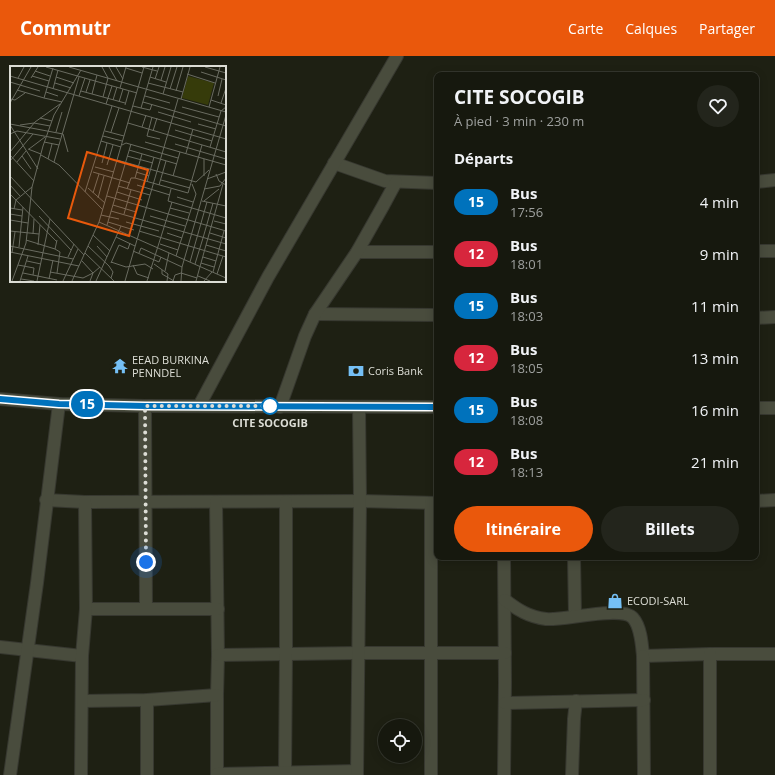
<!DOCTYPE html>
<html lang="fr">
<head>
<meta charset="utf-8">
<style>
  body { margin:0; font-family:"Open Sans",sans-serif; background:#23251c; color:#f1f3f6; height:100vh; display:flex; flex-direction:column; font-size:15px; white-space:nowrap }
  * { box-sizing:border-box; margin:0 }
  p { font-size:13px; color:#9ea09e }
  .icon { flex:none; width:22px; height:22px; fill:none; stroke:currentColor; stroke-width:2; stroke-linecap:round; stroke-linejoin:round }
  .map { position:relative; flex:1; overflow:hidden }
  .panel { position:absolute; left:434px; top:16px; width:325px; height:488px; display:flex; flex-direction:column; background:#16180e; border-radius:8px; box-shadow:0 2px 10px #0003,0 0 0 1px #35372e }
  .panel>* { flex:none }
  .badge { padding:0 8px; border-radius:13px; font-size:14px; line-height:26px }
  .controls { position:absolute; left:378px; top:663px; display:grid; gap:8px }
  .controls a { display:grid; place-items:center; width:44px; height:44px; border-radius:50%; background:#16180e; box-shadow:0 2px 10px #0003,0 0 0 1px #35372e; font-size:20px }
  .you { position:absolute; width:20px; height:20px; margin:-10px; border:3px solid #fff; border-radius:50%; background:#1a73e8; box-shadow:0 0 0 6px #1a73e833 }
  .map>.badge { position:absolute; translate:-50% -50%; box-shadow:0 0 0 2px #fff }
  h2 { padding:0 20px; font-size:15px; line-height:36px }
  .round { display:grid; place-items:center; flex:none; width:42px; height:42px; border-radius:21px; background:#23251c }
  .summary { display:flex; align-items:center; justify-content:space-between; height:68px; padding:0 20px }
  h1 { font-size:19px; font-weight:700; line-height:30px }
  .cta { display:flex; gap:8px; margin-top:auto; padding:8px 20px }
  .cta a { flex:1; height:46px; border-radius:24px; background:#ea580c; color:#fff; font-size:16px; font-weight:700; line-height:46px; text-align:center }
  .cta a+a { background:#23251c; color:#f1f3f6 }
  ul { padding:0; list-style:none }
  li { display:flex; align-items:center; gap:12px; height:52px; padding:0 20px }
  li div { flex:1 }
  li b { display:block; font-size:15px }
  li em { font-style:normal }
  li .badge { min-width:44px; font-weight:700; text-align:center }
  header { display:flex; align-items:center; gap:24px; box-sizing:border-box; height:56px; padding:0 20px; background:#ea580c; color:#fff }
  header strong { font-size:19px }
  nav { display:flex; gap:22px; margin-inline-start:auto; font-size:14px }
  .map>svg:first-child { display:block }
</style>
</head>
<body>
<header>
<strong>Commutr</strong>
<nav><a>Carte</a><a>Calques</a><a>Partager</a></nav>
</header>
<div class="map">
<svg width="775" height="719" viewBox="0 0 775 719">
  <rect width="100%" height="100%" fill="#1e2013"/>
  <g fill="none" stroke-linecap="round" stroke-linejoin="round">
    <defs>
      <g id="minor">
        <polyline points="334,107 385,125 437,127"/>
        <polyline points="756,126 775,124"/>
        <polyline points="756,195 775,195"/>
        <polyline points="357,196 437,196"/>
        <polyline points="315,258 437,259"/>
        <polyline points="756,262 775,261"/>
        <polyline points="0,343 59,348 145,350 437,351"/>
        <polyline points="145,350 146,553"/>
        <polyline points="199,350 268,221 397,0"/>
        <polyline points="280,351 305,280 315,258 357,196 383,150 396,126"/>
        <polyline points="756,352 775,352"/>
        <polyline points="46,444 85,446 360,445 437,447"/>
        <polyline points="756,445 775,444"/>
        <polyline points="216,446 218,599 217,639 217,719"/>
        <polyline points="504,501 505,627 504,719"/>
        <polyline points="574,501 575,560"/>
        <path d="M505,544C518,554 529,561 546,563C563,565 621,549 633,562C641,571 642,589 643,600L710,598H775"/>
        <polyline points="86,553 218,553"/>
        <polyline points="0,591 82,600"/>
        <polyline points="710,598 710,719"/>
        <polyline points="218,599 358,597 505,597"/>
        <polyline points="643,600 644,719"/>
        <polyline points="83,645 147,644 217,639"/>
        <polyline points="505,647 644,644"/>
        <polyline points="285,717 286,598 286,446"/>
        <polyline points="217,718 357,715"/>
        <polyline points="10,719 37,527 59,348"/>
        <polyline points="81,719 82,600 86,553 85,446"/>
        <polyline points="147,719 147,644"/>
        <polyline points="357,719 360,445 359,351"/>
        <polyline points="431,719 431,447"/>
        <polyline points="572,719 574,663 576,645"/>
      </g>
    </defs>
    <use href="#minor" stroke="#373830" stroke-width="14"/>
    <use href="#minor" stroke="#494c3d" stroke-width="12"/>
  </g>
  <g fill="none" stroke-linecap="round" stroke-linejoin="round">
    <defs>
      <polyline id="line" points="0,343 59,348 145,350 437,351"/>
    </defs>
    <use href="#line" stroke="#fff" stroke-width="9"/>
    <use href="#line" stroke="#0072bc" stroke-width="6"/>
    <polyline stroke="#dcddd5" stroke-width="4" stroke-dasharray="0 7.2" points="146,506 145,350 270,350"/>
  </g>
  <defs>
    <symbol id="temple-bare" viewBox="-9 -9 18 18"><path d="M0-6L5-2H3V0L6.5 2.5H4V6H1.5V3h-3V6H-4V2.5H-6.5L-3 0V-2H-5Z" fill="#75c0f6" stroke="#1e2013" stroke-width="2.5" paint-order="stroke"/></symbol>
    <symbol id="bank-bare" viewBox="-9 -9 18 18"><path d="M-6-4H6V4H-6ZM0-2.3a2.3 2.3 0 1 0 0 4.6a2.3 2.3 0 1 0 0-4.6Z" fill="#75c0f6" stroke="#1e2013" stroke-width="2.5" paint-order="stroke"/></symbol>
    <symbol id="shop-bare" viewBox="-9 -9 18 18"><path d="M-5-2.5h2.3a2.7 3.5 0 0 1 5.4 0H5L5.5 6h-11ZM-1.5-2.5h3a1.5 2.3 0 0 0-3 0Z" fill="#75c0f6" stroke="#1e2013" stroke-width="2.5" paint-order="stroke"/></symbol>
  </defs>
  <g fill-rule="evenodd">
    <use href="#temple-bare" x="109" y="299" width="22" height="22"/>
    <use href="#bank-bare" x="345" y="304" width="22" height="22"/>
    <use href="#shop-bare" x="604" y="534" width="22" height="22"/>
  </g>
  <circle fill="#fff" stroke="#0072bc" stroke-width="2" cx="270" cy="350" r="8"/>
  <g text-anchor="middle" stroke-width="3" stroke-linejoin="round" paint-order="stroke">
    <g font-size="11" fill="#dcddd5" stroke="#1e2013" text-anchor="start">
      <text x="132" y="308">EEAD BURKINA<tspan x="132" dy="13">PENNDEL</tspan></text>
      <text x="368" y="319">Coris Bank</text>
      <text x="627" y="549">ECODI-SARL</text>
    </g>
    <g font-size="11" font-weight="bold" fill="#dcddd5" stroke="#1e2013">
      <text x="270" y="371">CITE SOCOGIB</text>
    </g>
  </g>
  <g transform="translate(10 10)">
    <rect width="216" height="216" fill="#1e2013"/>
    <path d="M178,10L204,17L198,39L172,32Z" fill="#363b0a"/>
    <path fill="none" stroke="#6a6c61" stroke-width="1" d="M36,1L127,27M59,1L216,46M92,1L98,12L93,31M99,1L107,15M106,1L113,13M132,1L147,5M195,1L216,7M43,2L34,32L52,36M116,2L132,7M25,5L40,10M191,6L216,14M177,8L205,17M0,10L216,73M22,10L39,15M46,11L64,17M140,11L156,16M8,12L14,1M21,12L28,1M145,13L149,1M151,14L155,1M0,16L30,25M45,17L61,22M138,17L173,26M110,22L116,1M43,23L48,4M160,23L167,1M7,24L34,32M71,25L115,37M166,25L173,1M36,26L48,30M76,26L80,14M82,28L87,9M153,28L161,1M69,30L75,12M135,30L160,37M208,30L212,13M0,33L5,34L15,27M171,33L180,1M103,34L107,21M201,34L216,39M109,36L113,23M133,36L216,60M0,37L21,1M211,37L216,22M96,38L102,20M115,39L119,25M123,40L131,42L143,1M172,41L209,51M199,41L210,1M131,42L140,44L142,38M148,46L181,56M142,51L137,70L150,73M30,52L42,55M118,57L216,86M0,58L53,68L58,86M188,58L206,63M0,59L28,103M10,59L24,57L40,60M132,61L136,49M165,64L202,75M95,65L114,70M143,65L147,52M46,66L52,46M101,66L109,42M0,68L7,65L50,73M93,70L112,75M91,75L111,81M34,76L49,79M135,76L216,99M165,78L216,93M112,79L116,77L168,92M200,81L211,45L216,41M18,83L31,88M19,83L35,71M119,84L167,98M0,86L25,56L50,38M176,87L183,63M0,89L24,115M31,89L49,99L93,144M12,90L21,103M117,90L143,97M38,93L42,78M194,93V110M107,94L186,116L199,104M0,95L23,68M7,96L16,85M44,96L69,11M92,97L97,77M97,99L103,79M85,101L104,106M83,106L120,117M126,106L139,110M206,108L209,115L216,119M0,110L74,189M163,110L170,86M125,112L178,127L192,79M197,113L216,106M151,114L180,122M137,116L144,91M0,119L10,130M127,119L160,129M149,119L156,95M108,120L140,129M78,122L95,137M117,123L121,112H125L132,88M161,123L158,135L216,152M194,123L210,120L216,112M75,126L102,40M107,126L132,134M83,127L89,108M0,128L47,176M97,130L216,165M167,131L183,136M88,132L94,110M192,135L216,140M194,135L209,123M103,139L126,146M0,142L12,144M160,142L179,147M4,143L6,134L22,121M101,145L216,178M0,148L12,150M114,148L121,124M91,149L109,153M29,150L61,184M140,150L175,160M0,154L18,157M204,155L216,158M89,156L216,212M98,156L124,164M116,156L149,165M97,159L121,78M0,165L29,168M129,165L216,191M157,167L172,172M200,167L216,172M23,168L24,153M83,169L100,185M106,171L125,180M193,172L203,137M16,174L45,183L47,174M150,178L168,184M28,179L30,159M109,179L118,183L120,177M196,179L216,185M0,180L63,193M78,180L99,200L103,206L101,212M87,180L97,191M9,181L13,141M45,183L50,186L47,207M123,185L149,196L151,191M0,186L69,200M2,187L5,166M75,187L104,215M129,187L131,182L172,201M166,190L186,128L182,118M58,191L64,178M193,191L206,195M17,195L31,198M72,195L83,207M101,196L116,201L135,198L143,203M180,196L197,136M101,197L109,179M191,197L204,201M144,198L158,208L157,215M185,198L193,172M8,199L24,202L23,209M123,199L127,208L139,212M152,204V208L164,215M155,205L159,187M40,206L73,212L83,207M203,206L214,165M13,207L47,214M171,207L187,212M207,208L213,190M188,210L200,215M11,213L24,215M39,213L43,194M2,215L16,177L22,121L33,80L44,49L71,4M10,215L18,190M27,215L40,153M53,215L68,183M62,215L89,156L134,1M80,215L83,207L90,201M86,215L111,160M115,215L168,33M137,215L162,136M163,215L165,209L171,207M171,215L172,201L216,49M186,215L213,118M194,215L202,206"/>
    <path fill="#e8590c" fill-opacity="0.15" stroke="#e8590c" stroke-width="2" d="M77,86L138,104L119,170L58,152Z"/>
    <rect width="216" height="216" fill="none" stroke="#dcddd5" stroke-width="2"/>
  </g>
</svg>
<div class="controls">
<a><svg class="icon" aria-label="locate" viewBox="0 0 24 24"><circle cx="12" cy="12" r="6"/><path d="M12 2v4M12 18v4M2 12h4M18 12h4"/></svg></a>
</div>
<div class="you" style="left:146px;top:506px"></div>
<b class="badge" style="left:87px;top:348px;background:#0072bc;color:#fff">15</b>
<section class="panel">
<div class="summary"><div><h1>CITE SOCOGIB</h1><p>À pied · 3 min · 230 m</p></div><a class="round"><svg class="icon" aria-label="heart" viewBox="0 0 24 24"><path d="M12 20l-8-8c-3-5 5-10 8-4 3-6 11-1 8 4z"/></svg></a></div>
<h2>Départs</h2>
<ul>
<li><span class="badge" style="background:#0072bc;color:#fff">15</span><div><b>Bus</b><p>17:56</p></div><em>4 min</em></li>
<li><span class="badge" style="background:#d7263d;color:#fff">12</span><div><b>Bus</b><p>18:01</p></div><em>9 min</em></li>
<li><span class="badge" style="background:#0072bc;color:#fff">15</span><div><b>Bus</b><p>18:03</p></div><em>11 min</em></li>
<li><span class="badge" style="background:#d7263d;color:#fff">12</span><div><b>Bus</b><p>18:05</p></div><em>13 min</em></li>
<li><span class="badge" style="background:#0072bc;color:#fff">15</span><div><b>Bus</b><p>18:08</p></div><em>16 min</em></li>
<li><span class="badge" style="background:#d7263d;color:#fff">12</span><div><b>Bus</b><p>18:13</p></div><em>21 min</em></li>
</ul>
<div class="cta"><a>Itinéraire</a><a>Billets</a></div>
</section>
</div>
</body>
</html>
